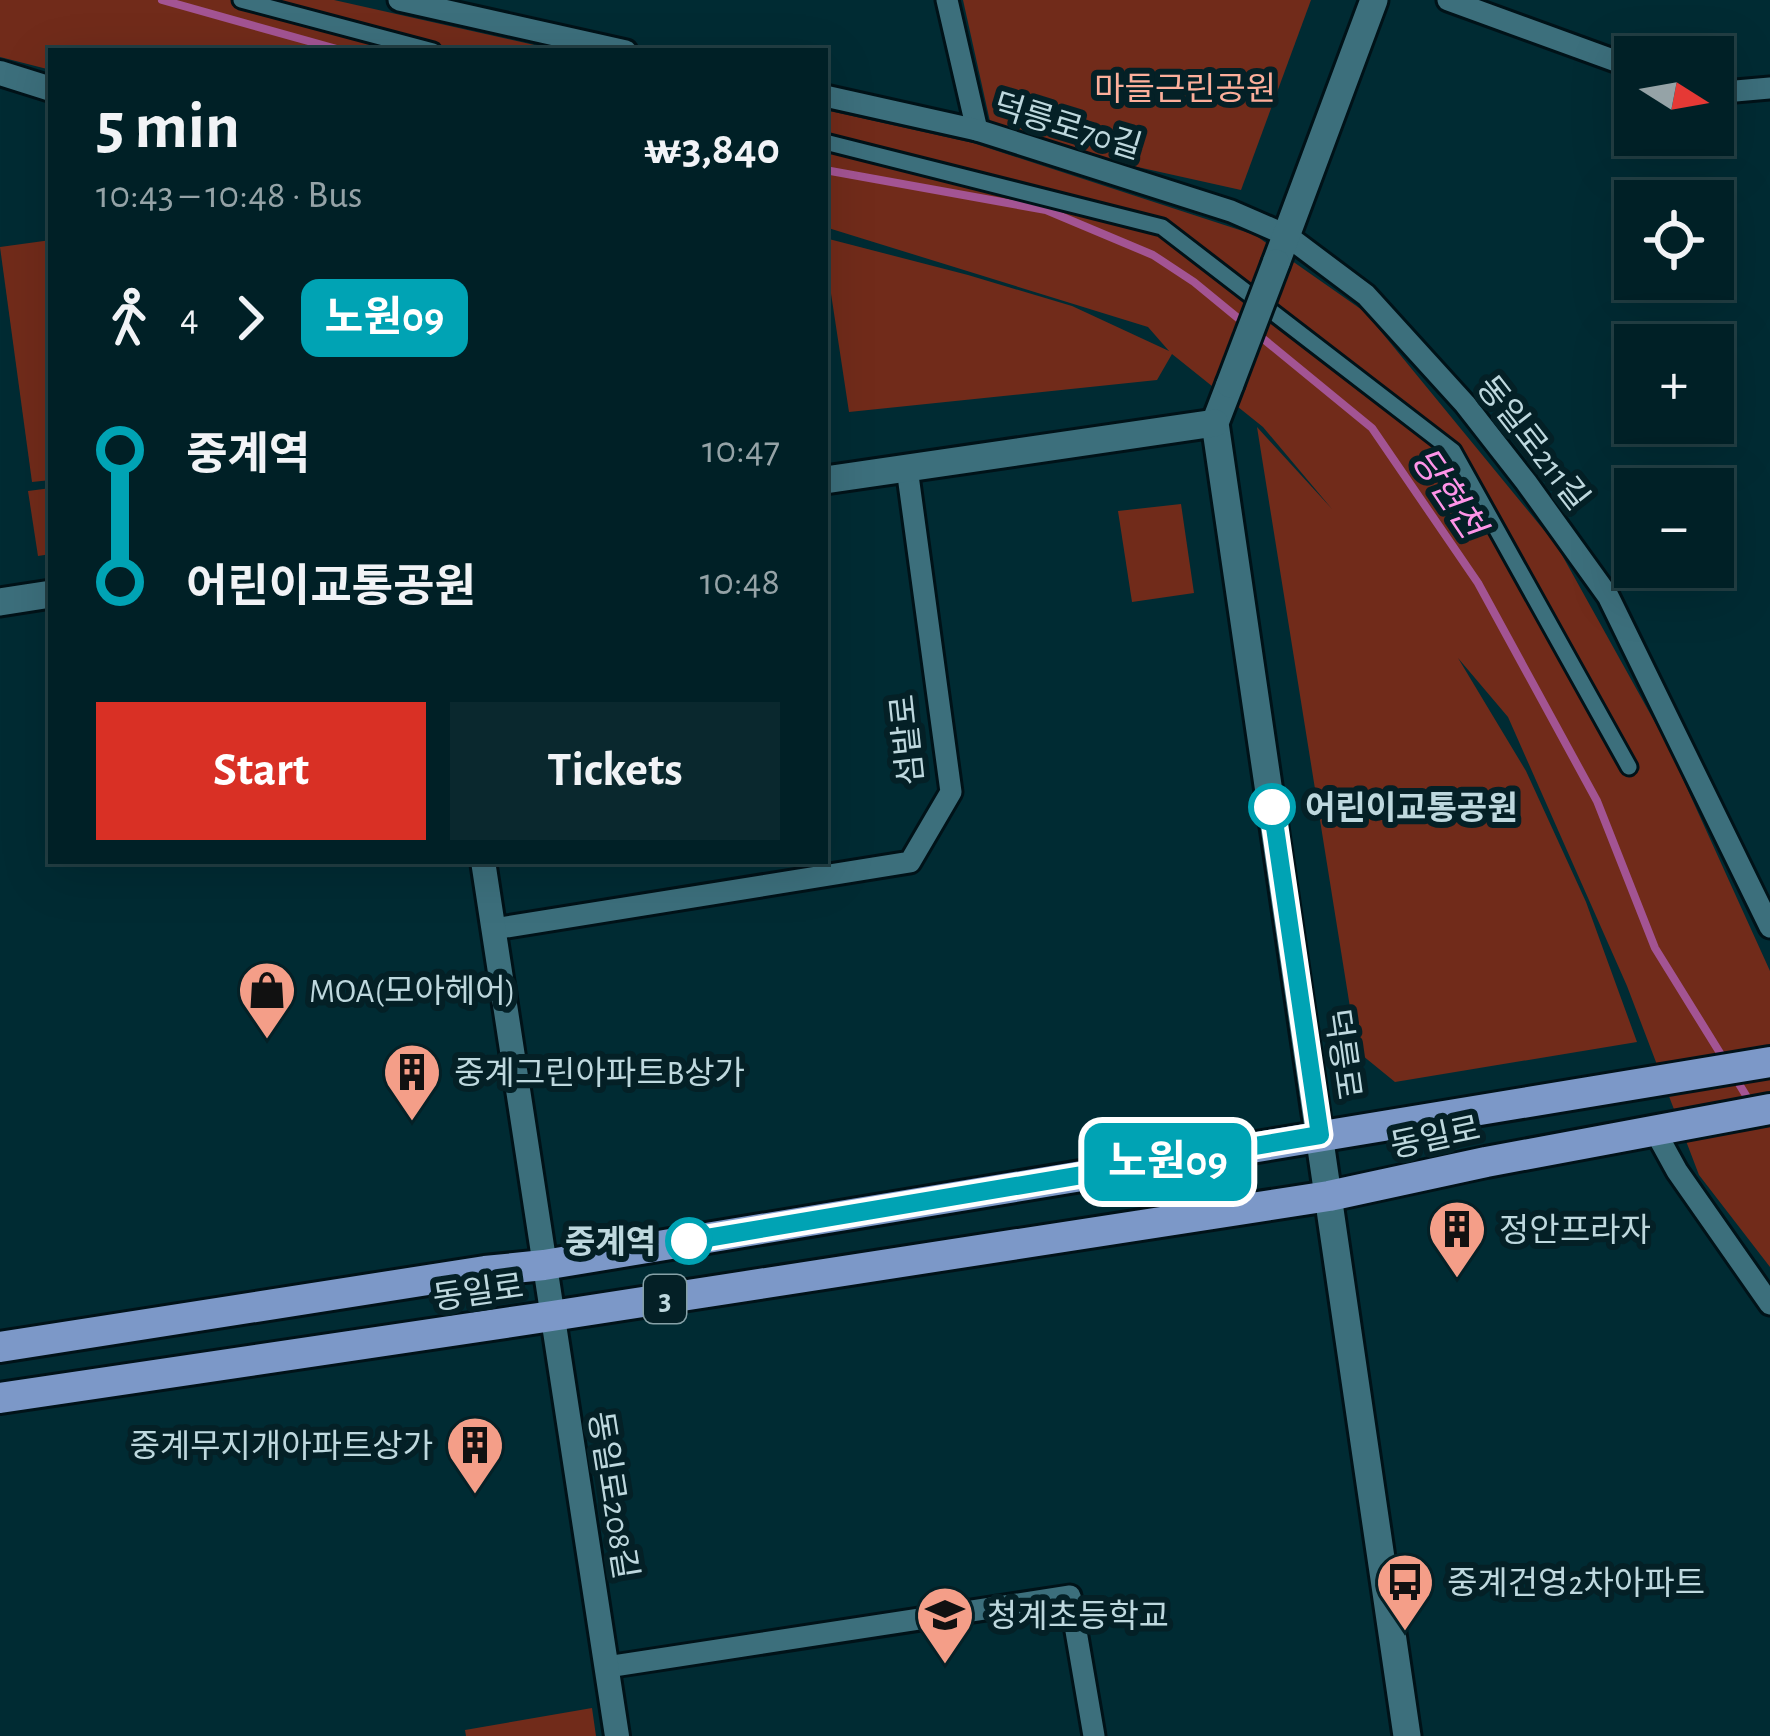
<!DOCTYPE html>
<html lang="en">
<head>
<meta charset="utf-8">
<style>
  body { margin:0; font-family:"Alegreya Sans","Noto Sans KR",sans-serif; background:#0a282e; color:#f1f3f6; height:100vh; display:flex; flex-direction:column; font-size:45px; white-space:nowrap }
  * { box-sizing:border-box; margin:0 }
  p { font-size:39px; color:#95a3a7 }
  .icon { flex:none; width:66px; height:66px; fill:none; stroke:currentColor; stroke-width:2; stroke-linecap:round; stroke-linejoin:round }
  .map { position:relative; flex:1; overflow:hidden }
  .details { position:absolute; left:48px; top:48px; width:780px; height:816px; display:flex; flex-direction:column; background:#002026; border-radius:0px; box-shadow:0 12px 48px #0002,0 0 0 3px #223e43 }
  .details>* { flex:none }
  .badge { padding:0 24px; border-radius:18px; font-size:42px; line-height:78px }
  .needle { width:78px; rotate:101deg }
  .fabs { position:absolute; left:1614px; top:36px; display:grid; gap:24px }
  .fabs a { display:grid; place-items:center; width:120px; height:120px; border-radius:0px; background:#002026; box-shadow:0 12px 48px #0002,0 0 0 3px #223e43; font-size:60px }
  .map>.badge { position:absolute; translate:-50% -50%; box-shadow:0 0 0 6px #fff }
  .legs { display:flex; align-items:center; gap:18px; height:132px; padding:0 48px; font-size:39px }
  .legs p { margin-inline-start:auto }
  .headline { display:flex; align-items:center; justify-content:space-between; height:204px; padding:0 48px }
  h1 { font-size:66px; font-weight:600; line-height:90px }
  .button { display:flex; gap:24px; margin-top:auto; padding:24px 48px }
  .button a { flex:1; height:138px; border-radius:0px; background:#d93025; color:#fff; font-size:48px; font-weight:600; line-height:138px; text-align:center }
  .button a+a { background:#0a282e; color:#f1f3f6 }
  ul { padding:0 48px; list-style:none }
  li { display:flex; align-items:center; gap:42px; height:132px; font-size:45px }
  li i { display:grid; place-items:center; width:18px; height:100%; margin:0 15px; background:currentColor }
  li i::after { content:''; width:30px; height:30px; margin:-15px; border:9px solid; border-radius:50%; background:#002026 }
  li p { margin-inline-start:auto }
  li:first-child i { background:linear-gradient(#0000 50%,currentColor 0) }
  li:last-child i { background:linear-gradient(currentColor 50%,#0000 0) }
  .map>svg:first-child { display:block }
</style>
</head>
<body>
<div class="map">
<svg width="1770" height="1736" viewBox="0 0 1770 1736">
  <rect width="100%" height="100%" fill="#002b33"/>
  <g fill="#712b1a">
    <polygon points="0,0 334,0 561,51 51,51 51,70 0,57"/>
    <polygon points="963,0 1311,0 1241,190 993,135"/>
    <polygon points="825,110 973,143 1255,235 1365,312 1557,546 1667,744 1770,971 1770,1267 1699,1175 1627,986 1508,717 1458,658 1526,771 1586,902 1637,1042 1395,1082 1357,1051 1257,427 1332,509 1263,427 1172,354 1157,380 849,412 825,254 825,238 968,275 1072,306 1169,351 1148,327 825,227"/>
    <polygon points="51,240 51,480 32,482 0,247"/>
    <polygon points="51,488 51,554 38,556 28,491"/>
    <polygon points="1181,504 1194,593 1132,602 1118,511"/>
    <polygon points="592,1708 596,1736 466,1736 465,1730"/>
  </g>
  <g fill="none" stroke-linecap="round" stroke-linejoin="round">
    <g stroke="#a35493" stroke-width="8">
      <polyline points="162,0 344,51"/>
      <polyline points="825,170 1046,210 1153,255 1194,282 1372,428 1478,583 1597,801 1655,948 1725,1061"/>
      <polyline points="1733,1074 1750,1102"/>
    </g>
    <defs>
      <g id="pedestrian">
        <polyline points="241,0 433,51"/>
        <polyline points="825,142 1162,227 1453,451 1629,767"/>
      </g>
      <g id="minor">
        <polyline points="399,0 626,51"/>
        <polyline points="947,0 977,130"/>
        <polyline points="1448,0 1635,68"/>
        <polyline points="1713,93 1770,88"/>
        <polyline points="825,96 977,130 1231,211 1286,235 1366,295 1465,404 1526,482 1608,596 1770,927"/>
        <polyline points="494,929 910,862 951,792 907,468"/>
        <polyline points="1655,1131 1677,1171 1770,1304"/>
        <polyline points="607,1667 1070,1596 1094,1736"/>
      </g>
      <g id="tertiary">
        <polyline points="0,73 51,89"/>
        <polyline points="483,861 617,1736"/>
      </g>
      <g id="secondary">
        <polyline points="1276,263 1374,0"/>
        <polyline points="1230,384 1215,423 1407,1736"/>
        <polyline points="825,480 1215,423"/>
        <polyline points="0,602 51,594"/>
      </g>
      <g id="primary">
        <polyline points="0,1347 485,1271 544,1265 1770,1062"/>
        <polyline points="0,1398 552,1316 1329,1196 1486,1162 1770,1109"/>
      </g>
    </defs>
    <use href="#pedestrian" stroke="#001218" stroke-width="21"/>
    <use href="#minor" stroke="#001218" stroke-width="27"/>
    <use href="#tertiary" stroke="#001218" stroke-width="30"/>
    <use href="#secondary" stroke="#001218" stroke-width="33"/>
    <use href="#primary" stroke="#001218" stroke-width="36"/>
    <use href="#pedestrian" stroke="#3c6f7c" stroke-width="15"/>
    <use href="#minor" stroke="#3c6f7c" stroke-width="21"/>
    <use href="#tertiary" stroke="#3c6f7c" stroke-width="24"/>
    <use href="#secondary" stroke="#3c6f7c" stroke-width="27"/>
    <use href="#primary" stroke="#7c98c8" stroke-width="30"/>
    <defs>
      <polyline id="secondary-bridge" points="1230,384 1276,263"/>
    </defs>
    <use href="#secondary-bridge" stroke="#001218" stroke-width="33" stroke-linecap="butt"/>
    <use href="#secondary-bridge" stroke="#3c6f7c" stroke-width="27"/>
  </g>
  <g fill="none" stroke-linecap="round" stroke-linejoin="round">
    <defs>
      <polyline id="line-1" points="689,1241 1320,1135 1272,807"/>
    </defs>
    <use href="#line-1" stroke="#fff" stroke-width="27"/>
    <use href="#line-1" stroke="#00a3b4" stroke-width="18"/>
  </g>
  <defs>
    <symbol id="shop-pin" viewBox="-11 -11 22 30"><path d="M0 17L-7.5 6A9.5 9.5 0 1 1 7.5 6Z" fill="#f49e88" stroke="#042026"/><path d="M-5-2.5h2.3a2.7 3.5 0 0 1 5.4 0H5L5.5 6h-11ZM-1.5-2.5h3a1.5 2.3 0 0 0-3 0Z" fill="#111"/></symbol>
    <symbol id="building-pin" viewBox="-11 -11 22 30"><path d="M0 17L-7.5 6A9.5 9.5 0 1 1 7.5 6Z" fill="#f49e88" stroke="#042026"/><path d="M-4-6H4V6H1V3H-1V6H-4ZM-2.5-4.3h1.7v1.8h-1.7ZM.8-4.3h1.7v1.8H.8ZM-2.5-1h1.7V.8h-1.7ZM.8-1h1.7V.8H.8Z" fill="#111"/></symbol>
    <symbol id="bus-pin" viewBox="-11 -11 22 30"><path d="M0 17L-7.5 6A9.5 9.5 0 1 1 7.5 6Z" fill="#f49e88" stroke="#042026"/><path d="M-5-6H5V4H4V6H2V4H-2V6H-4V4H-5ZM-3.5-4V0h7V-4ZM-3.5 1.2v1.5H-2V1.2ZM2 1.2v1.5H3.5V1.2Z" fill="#111"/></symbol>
    <symbol id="school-pin" viewBox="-11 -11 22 30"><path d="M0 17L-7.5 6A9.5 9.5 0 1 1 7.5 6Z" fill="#f49e88" stroke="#042026"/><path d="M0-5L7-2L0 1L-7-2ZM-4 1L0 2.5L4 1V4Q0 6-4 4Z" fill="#111"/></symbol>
  </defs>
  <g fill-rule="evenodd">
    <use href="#shop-pin" x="234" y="957" width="66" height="90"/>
    <use href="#building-pin" x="379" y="1039" width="66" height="90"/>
    <use href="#building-pin" x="1424" y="1196" width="66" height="90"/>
    <use href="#building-pin" x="442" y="1412" width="66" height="90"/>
    <use href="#bus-pin" x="1372" y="1549" width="66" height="90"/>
    <use href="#school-pin" x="912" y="1582" width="66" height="90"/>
  </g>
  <g fill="#fff" stroke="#00a3b4" stroke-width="6">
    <circle cx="1272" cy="807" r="21"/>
    <circle cx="689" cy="1241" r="21"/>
  </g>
  <g text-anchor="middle" stroke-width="12" stroke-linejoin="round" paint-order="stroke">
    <rect fill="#042026" stroke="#86a1a7" stroke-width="3" x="644" y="1275" width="42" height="48" rx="9"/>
    <g font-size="30" font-weight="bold" fill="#bed8de">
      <text x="665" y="1309">3</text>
    </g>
    <g font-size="33" fill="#fdaf9b" stroke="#042026">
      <text x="1185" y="100">마들근린공원</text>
    </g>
    <g font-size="33" fill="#bed8de" stroke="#042026">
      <text transform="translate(1068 125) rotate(17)" y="12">덕릉로70길</text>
      <text transform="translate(1534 442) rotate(52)" y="12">동일로211길</text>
      <text transform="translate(906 740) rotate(-96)" y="12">섬밭로</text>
      <text transform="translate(1344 1054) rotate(82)" y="12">덕릉로</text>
      <text transform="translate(1435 1136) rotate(-12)" y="12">동일로</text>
      <text transform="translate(478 1291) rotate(-8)" y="12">동일로</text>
      <text transform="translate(614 1495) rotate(81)" y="12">동일로208길</text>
    </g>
    <g font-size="33" font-weight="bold" fill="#bed8de" stroke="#042026" text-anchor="start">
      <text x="1305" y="819">어린이교통공원</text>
      <text x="656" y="1253" text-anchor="end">중계역</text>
    </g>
    <g font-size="33" fill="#bed8de" stroke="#042026" text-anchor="start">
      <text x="309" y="1002">MOA(모아헤어)</text>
      <text x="454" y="1084">중계그린아파트B상가</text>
      <text x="1499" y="1241">정안프라자</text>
      <text x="433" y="1457" text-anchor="end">중계무지개아파트상가</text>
      <text x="1447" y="1594">중계건영2차아파트</text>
      <text x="987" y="1627">청계초등학교</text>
    </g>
    <g font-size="36" font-style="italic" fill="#fe94e8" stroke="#042026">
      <text transform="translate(1449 492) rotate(56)" y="13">당현천</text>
    </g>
  </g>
</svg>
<div class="fabs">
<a><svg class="needle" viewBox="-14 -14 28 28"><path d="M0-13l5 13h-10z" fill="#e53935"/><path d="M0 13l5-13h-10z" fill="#95a3a7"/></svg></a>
<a><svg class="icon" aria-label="locate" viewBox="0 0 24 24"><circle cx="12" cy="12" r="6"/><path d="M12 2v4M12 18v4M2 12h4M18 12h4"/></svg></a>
<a>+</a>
<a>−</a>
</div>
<b class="badge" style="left:1168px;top:1162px;background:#00a3b4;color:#fff">노원09</b>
<section class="details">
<div class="headline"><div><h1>5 min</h1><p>10:43 – 10:48 · Bus</p></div><b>₩3,840</b></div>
<div class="legs"><svg class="icon" aria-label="walk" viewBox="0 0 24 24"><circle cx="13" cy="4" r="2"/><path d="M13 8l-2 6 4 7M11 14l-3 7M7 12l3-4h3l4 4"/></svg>4<svg class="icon" aria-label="forward" viewBox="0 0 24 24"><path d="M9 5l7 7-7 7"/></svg><b class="badge" style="background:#00a3b4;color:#fff">노원09</b></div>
<ul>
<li><i style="color:#00a3b4"></i><b>중계역</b><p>10:47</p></li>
<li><i style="color:#00a3b4"></i><b>어린이교통공원</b><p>10:48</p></li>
</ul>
<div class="button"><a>Start</a><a>Tickets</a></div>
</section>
</div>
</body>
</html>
